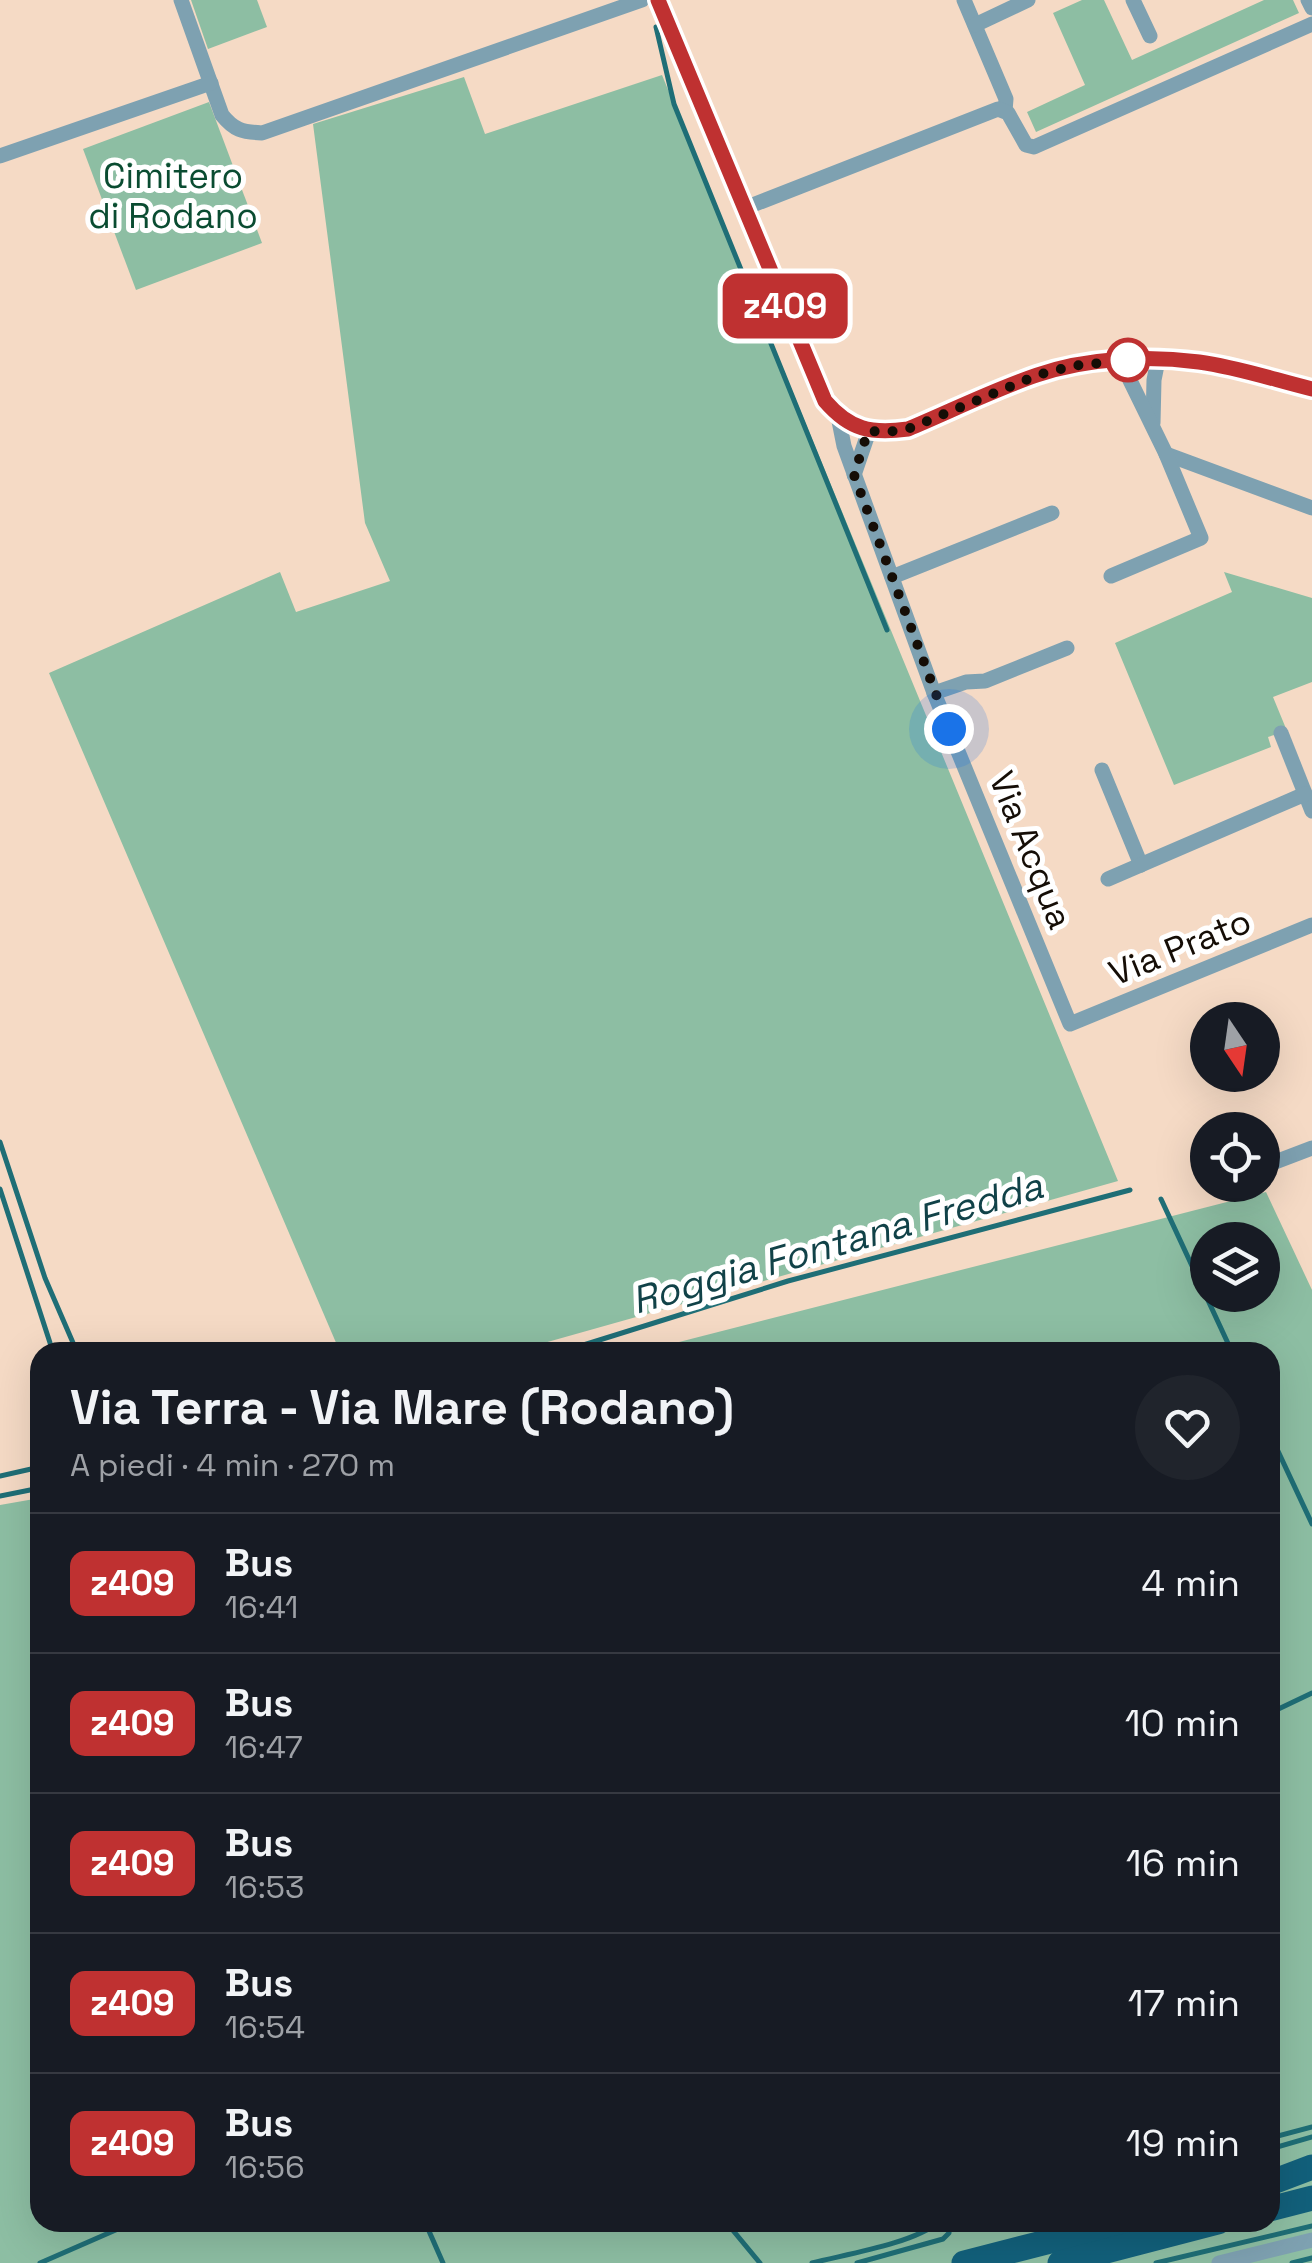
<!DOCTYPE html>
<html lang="it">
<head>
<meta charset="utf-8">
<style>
  body { margin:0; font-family:"Space Grotesk",sans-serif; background:#20242c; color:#f1f3f6; height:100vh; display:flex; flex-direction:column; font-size:38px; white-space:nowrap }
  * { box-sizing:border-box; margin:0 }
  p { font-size:32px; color:#9ea1a6 }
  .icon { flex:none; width:55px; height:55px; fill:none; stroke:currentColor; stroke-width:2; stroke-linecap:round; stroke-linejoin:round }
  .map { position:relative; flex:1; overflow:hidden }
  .drawer { position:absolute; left:30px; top:1342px; width:1250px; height:890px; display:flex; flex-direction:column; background:#171b24; border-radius:30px; box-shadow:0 10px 40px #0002 }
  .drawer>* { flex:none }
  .badge { padding:0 20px; border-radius:15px; font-size:35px; line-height:65px }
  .needle { width:65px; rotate:167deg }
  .controls { position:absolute; left:1190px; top:1002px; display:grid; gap:20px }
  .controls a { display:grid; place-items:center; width:90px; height:90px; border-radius:50%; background:#171b24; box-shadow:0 10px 40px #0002; font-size:50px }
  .you { position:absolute; width:50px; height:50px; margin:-25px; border:8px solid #fff; border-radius:50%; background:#1a73e8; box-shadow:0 0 0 15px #1a73e833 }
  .map>.badge { position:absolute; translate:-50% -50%; box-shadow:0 0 0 5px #fff }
  .round { display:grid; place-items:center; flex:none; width:105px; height:105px; border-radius:52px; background:#20242c }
  .headline { display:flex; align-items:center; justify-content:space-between; height:170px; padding:0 40px }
  h1 { font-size:48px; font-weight:800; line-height:75px }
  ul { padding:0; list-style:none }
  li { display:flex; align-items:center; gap:30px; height:140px; padding:0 40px; border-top:2px solid #363941 }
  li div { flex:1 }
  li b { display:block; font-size:38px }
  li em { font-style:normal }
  li .badge { min-width:110px; font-weight:700; text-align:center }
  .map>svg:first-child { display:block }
</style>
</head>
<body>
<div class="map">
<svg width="1312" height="2263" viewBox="0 0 1312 2263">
  <rect width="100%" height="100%" fill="#f5dac5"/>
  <g fill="#8dbea3" fill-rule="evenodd">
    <polygon points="191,0 257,0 267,27 208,49"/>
    <polygon points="1082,0 1104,0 1132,60 1264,0 1293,0 1299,13 1036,132 1027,112 1085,85 1053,13"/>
    <polygon points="662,75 1118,1181 512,1352 340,1352 49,673 280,572 296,612 390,581 365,523 313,124 464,77 485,134"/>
    <polygon points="209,102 262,243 136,290 83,149"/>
    <polygon points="1224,572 1312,598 1312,682 1273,697 1287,731 1268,737 1271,747 1174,785 1115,643 1232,592"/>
    <path d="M1266,1192L1312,1290V2263H0V1505L40,1498V2222H1270V1352H640ZM1208,1240H1262V1295H1208Z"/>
  </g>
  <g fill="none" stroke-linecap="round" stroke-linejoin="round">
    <g stroke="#1f6e76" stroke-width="5">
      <polyline points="656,27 674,104 887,630"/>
      <polyline points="0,1142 45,1278 77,1352"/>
      <polyline points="0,1189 53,1352"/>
      <polyline points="1161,1199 1232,1352"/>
      <polyline points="561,1352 788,1281 1130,1190"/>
      <polyline points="1270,1434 1312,1524"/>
      <polyline points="0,1476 40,1467"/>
      <polyline points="0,1496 40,1488"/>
      <polyline points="1270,1713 1312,1693"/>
      <polyline points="1270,2138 1312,2127"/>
      <polyline points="1270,2149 1312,2137"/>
      <polyline points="425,2222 443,2263"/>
      <polyline points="726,2222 760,2263"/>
      <polyline points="40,2263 134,2222"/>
      <path d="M812,2263C847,2254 912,2244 939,2222"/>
      <polyline points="857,2263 943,2239 949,2233 950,2222"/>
      <polyline points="1156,2263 1312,2226"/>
      <polyline points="1292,2263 1312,2258"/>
    </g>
    <g stroke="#7ea1b1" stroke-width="15">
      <path d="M181,0L222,115C234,130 242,132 262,133L642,0"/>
      <polyline points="964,0 1006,99 1005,111"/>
      <polyline points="1133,0 1150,36"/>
      <polyline points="1308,0 1312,8"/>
      <polyline points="975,25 1028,0"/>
      <polyline points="0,156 211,83"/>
      <polyline points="745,208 998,109 1008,113 1026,145 1034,147 1312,24"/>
      <polyline points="838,416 844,446 934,693 1070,1024 1312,925"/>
      <polyline points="1153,423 1154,380 1158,360"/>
      <polyline points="1166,454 1312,508"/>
      <polyline points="854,475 869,431"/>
      <polyline points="1111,576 1201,538 1166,454 1120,360"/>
      <polyline points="892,577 1052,513"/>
      <polyline points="934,693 966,682 985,681 1067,648"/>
      <polyline points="1281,733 1312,811"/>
      <polyline points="1102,770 1141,865"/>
      <polyline points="1108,879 1305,794"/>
      <polyline points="1262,1167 1312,1148"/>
      <polyline points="1219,2263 1312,2240"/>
    </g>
    <path stroke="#7ea1b1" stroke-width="20" d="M658,0L825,401C850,430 870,434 908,429C960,407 1012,380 1067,367C1108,357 1157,356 1199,362C1237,367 1275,380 1312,389"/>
    <g stroke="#12607b" stroke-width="25">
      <polyline points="1270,2183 1312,2167"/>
      <polyline points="1270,2209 1312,2198"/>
      <polyline points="964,2263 1125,2222"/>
      <polyline points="1060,2263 1218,2222"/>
    </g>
  </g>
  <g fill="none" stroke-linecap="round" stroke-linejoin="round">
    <defs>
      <path id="line" d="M658,0L825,401C850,430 871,434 908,429C951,411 993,390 1037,375C1087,358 1147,355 1199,362C1237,367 1275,380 1312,389"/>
    </defs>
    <use href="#line" stroke="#fff" stroke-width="22"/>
    <use href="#line" stroke="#bf3131" stroke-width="15"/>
    <polyline stroke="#150d06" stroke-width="10" stroke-dasharray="0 18" points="949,729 854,475 868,431 887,432 908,429 1038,375 1072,366 1128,360"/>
  </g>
  <circle fill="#fff" stroke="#bf3131" stroke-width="5" cx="1128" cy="360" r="20"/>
  <g text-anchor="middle" stroke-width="10" stroke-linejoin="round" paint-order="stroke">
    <g font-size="35" fill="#0a4c31" stroke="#fff">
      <text x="173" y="188">Cimitero<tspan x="173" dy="40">di Rodano</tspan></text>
    </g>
    <g font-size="35" fill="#150d06" stroke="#fff">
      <text transform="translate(1031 850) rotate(68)" y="12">Via Acqua</text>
      <text transform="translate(1180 947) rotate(-22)" y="12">Via Prato</text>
    </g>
    <g font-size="38" font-style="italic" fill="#114248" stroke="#fff">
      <text transform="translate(837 1243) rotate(-16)" y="13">Roggia Fontana Fredda</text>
    </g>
  </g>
</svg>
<div class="controls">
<a><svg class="needle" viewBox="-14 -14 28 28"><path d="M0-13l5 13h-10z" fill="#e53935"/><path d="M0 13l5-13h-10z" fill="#9ea1a6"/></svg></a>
<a><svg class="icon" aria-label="locate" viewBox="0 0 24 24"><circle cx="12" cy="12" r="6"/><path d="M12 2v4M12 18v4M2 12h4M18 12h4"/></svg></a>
<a><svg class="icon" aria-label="layers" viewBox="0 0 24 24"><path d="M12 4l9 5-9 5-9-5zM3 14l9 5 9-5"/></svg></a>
</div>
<div class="you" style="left:949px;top:729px"></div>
<b class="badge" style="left:785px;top:306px;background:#bf3131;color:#fff">z409</b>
<section class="drawer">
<div class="headline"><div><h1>Via Terra - Via Mare (Rodano)</h1><p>A piedi · 4 min · 270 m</p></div><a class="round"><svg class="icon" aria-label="heart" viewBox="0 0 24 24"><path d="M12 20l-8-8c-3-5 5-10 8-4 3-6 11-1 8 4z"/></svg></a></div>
<ul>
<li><span class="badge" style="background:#bf3131;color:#fff">z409</span><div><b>Bus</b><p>16:41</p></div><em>4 min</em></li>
<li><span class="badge" style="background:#bf3131;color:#fff">z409</span><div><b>Bus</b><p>16:47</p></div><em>10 min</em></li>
<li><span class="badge" style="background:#bf3131;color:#fff">z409</span><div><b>Bus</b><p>16:53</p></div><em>16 min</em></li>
<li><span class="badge" style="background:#bf3131;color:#fff">z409</span><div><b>Bus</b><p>16:54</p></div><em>17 min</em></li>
<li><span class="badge" style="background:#bf3131;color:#fff">z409</span><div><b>Bus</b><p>16:56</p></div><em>19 min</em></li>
</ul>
</section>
</div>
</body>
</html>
